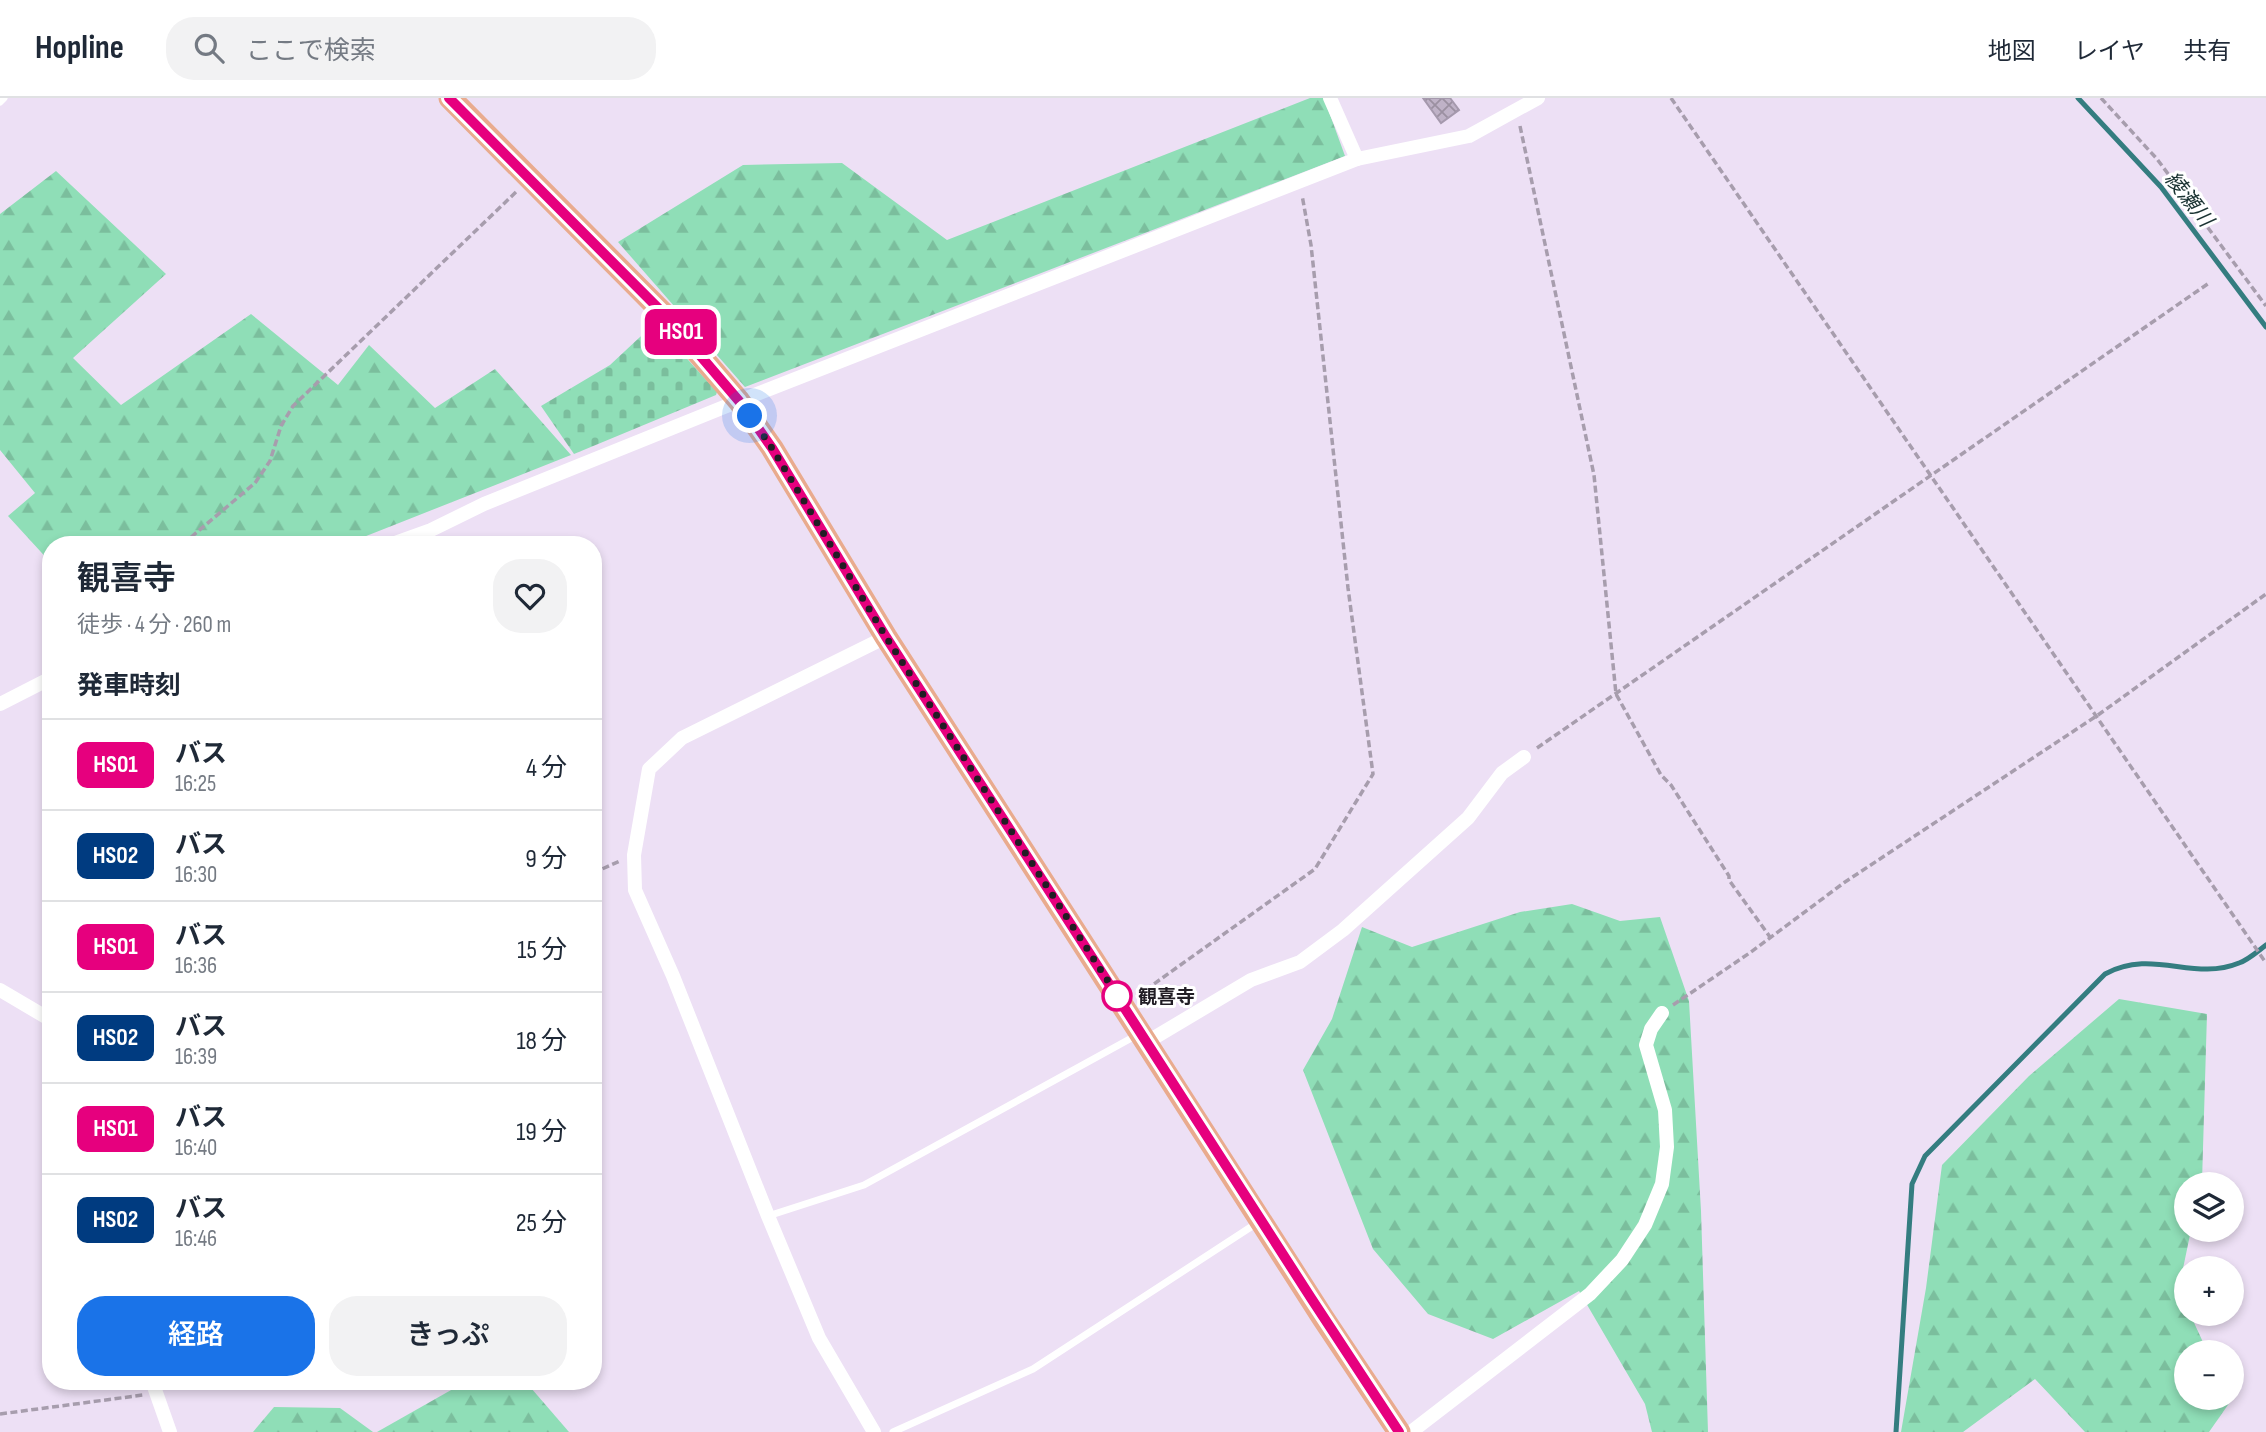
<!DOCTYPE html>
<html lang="ja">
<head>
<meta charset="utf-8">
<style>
  body { margin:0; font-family:"Sofia Sans Condensed","Noto Sans JP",sans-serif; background:#f2f2f3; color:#1f2937; height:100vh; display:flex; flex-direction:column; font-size:26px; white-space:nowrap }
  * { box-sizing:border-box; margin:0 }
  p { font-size:23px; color:#747a83 }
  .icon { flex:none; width:38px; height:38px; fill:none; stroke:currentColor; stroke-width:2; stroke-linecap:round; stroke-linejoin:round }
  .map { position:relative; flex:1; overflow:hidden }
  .details { position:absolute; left:42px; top:438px; width:560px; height:854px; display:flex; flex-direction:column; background:#fff; border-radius:28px; box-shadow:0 4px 10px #0003 }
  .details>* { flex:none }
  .badge { padding:0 14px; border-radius:10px; font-size:24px; line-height:46px }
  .buttons { position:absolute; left:2174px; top:1074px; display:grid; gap:14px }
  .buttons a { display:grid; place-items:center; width:70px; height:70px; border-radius:50%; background:#fff; box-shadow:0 4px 10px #0003; font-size:35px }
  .you { position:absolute; width:35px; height:35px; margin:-18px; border:5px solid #fff; border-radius:50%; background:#1a73e8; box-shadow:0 0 0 10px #1a73e833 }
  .map>.badge { position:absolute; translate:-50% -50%; box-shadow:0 0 0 4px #fff }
  h2 { padding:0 35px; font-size:26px; line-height:63px }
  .round { display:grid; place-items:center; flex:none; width:74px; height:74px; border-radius:28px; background:#f2f2f3 }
  .head { display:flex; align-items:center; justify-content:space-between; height:119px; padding:0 35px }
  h1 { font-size:33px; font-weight:600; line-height:52px }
  .button { display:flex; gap:14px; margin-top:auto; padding:14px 35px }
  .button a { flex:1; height:80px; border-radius:28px; background:#1a73e8; color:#fff; font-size:28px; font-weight:600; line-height:80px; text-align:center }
  .button a+a { background:#f2f2f3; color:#1f2937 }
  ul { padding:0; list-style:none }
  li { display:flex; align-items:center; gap:21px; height:91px; padding:0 35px; border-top:2px solid #e0e1e3 }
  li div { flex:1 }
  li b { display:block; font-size:26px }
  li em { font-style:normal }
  li .badge { min-width:77px; font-weight:700; text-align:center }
  header { display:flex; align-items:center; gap:42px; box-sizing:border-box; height:98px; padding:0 35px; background:#fff; border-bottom:2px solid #e0e1e3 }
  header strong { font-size:33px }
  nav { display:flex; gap:38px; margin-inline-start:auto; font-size:24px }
  .search { width:490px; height:63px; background:#f2f2f3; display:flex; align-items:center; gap:18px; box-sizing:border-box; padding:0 24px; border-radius:28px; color:#747a83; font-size:26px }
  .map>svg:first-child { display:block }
</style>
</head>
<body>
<header>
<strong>Hopline</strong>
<div class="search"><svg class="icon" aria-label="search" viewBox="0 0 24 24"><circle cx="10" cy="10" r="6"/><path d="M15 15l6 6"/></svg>ここで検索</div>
<nav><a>地図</a><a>レイヤ</a><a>共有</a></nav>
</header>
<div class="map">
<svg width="2266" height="1334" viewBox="0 0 2266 1334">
  <defs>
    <pattern id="forest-firs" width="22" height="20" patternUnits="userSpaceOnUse" patternTransform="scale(1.75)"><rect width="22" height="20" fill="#8fdeb7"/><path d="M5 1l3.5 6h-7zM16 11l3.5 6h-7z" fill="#7bbe9d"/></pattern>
    <pattern id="cemetery-stones" width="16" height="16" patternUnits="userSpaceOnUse" patternTransform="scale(1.75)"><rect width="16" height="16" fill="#8fdeb7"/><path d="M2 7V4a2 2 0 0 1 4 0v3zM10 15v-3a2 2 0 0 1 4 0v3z" fill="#7bbe9d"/></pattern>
    <pattern id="building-cross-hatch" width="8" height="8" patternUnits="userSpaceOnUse" patternTransform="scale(1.75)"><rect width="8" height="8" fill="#bfb2c7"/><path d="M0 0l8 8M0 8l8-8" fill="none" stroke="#9b90a1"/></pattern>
  </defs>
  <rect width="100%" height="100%" fill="#ede0f5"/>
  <g fill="url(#forest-firs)">
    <polygon points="1310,0 1324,0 1345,58 745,289 618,144 743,67 842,65 947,142"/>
    <polygon points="56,73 166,176 73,260 121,307 251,216 338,287 369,247 435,310 495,271 571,357 346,446 51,446 51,465 8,418 35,395 0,352 0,116"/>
    <polygon points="1572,806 1620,823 1660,819 1689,903 1701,1113 1708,1334 1652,1334 1645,1306 1579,1193 1493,1241 1428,1216 1373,1151 1303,972 1332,921 1362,829 1412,849 1520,814"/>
    <polygon points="2119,901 2207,916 2202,1084 2201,1087 2186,1087 2186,1132 2191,1132 2179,1190 2186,1206 2186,1216 2190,1216 2208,1255 2186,1255 2186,1300 2229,1300 2230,1304 2209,1334 2085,1334 2035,1281 1963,1334 1901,1334 1926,1190 1942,1067 2029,978"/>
    <polygon points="467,1283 525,1283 569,1334 377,1334"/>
    <polygon points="274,1309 340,1310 373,1334 253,1334"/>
  </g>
  <polygon fill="url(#cemetery-stones)" points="655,225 717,294 716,297 574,356 541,308 610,267"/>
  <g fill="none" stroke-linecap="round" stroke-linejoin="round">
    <g stroke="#347d80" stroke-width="5">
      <polyline points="2078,0 2161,89 2266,229"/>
      <path d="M1896,1334L1912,1086L1925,1058L2105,876C2153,850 2193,884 2239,865C2248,862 2258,853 2266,847"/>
    </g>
  </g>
  <polygon fill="url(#building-cross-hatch)" stroke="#a599ad" stroke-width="2" points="1423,0 1450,0 1459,12 1441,25"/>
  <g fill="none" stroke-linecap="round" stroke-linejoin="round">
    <g stroke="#a79dad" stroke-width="3.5" stroke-dasharray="7 3.5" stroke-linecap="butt">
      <polyline points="1671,0 2266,865"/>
      <polyline points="2101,0 2157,61 2266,208"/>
      <polyline points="1520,28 1594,377 1616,596 1661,677 1671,687 1729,778 1729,782 1770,839"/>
      <polyline points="183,446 255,385 270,363 281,328 293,308 516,94"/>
      <polyline points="1537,650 2209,185"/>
      <polyline points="593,775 620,763"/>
      <polyline points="1137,898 1315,771 1373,676 1348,490 1311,147 1302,97"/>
      <polyline points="1673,907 1751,854 1845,784 2098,617 2266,496"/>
      <polyline points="0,1316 143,1297"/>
    </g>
    <g stroke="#fff" stroke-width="7">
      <polyline points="0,4 4,0"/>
      <polyline points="768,1118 864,1087 1137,937"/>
      <polyline points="893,1334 1033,1271 1257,1125"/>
    </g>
    <g stroke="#fff" stroke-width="14">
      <polyline points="1330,0 1357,61"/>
      <polyline points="392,446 431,432 484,406 739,303 1357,61 1469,38 1538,0"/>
      <polyline points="0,606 51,580"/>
      <polyline points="0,892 51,922"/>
      <polyline points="1147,944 1251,882 1300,864 1343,832 1468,720 1502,675 1524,659"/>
      <polyline points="152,1283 170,1334"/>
      <polyline points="874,1334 819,1240 768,1118 673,878 635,792 634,757 649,671 682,640 886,539"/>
      <polyline points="1411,1334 1590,1196 1622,1162 1645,1127 1662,1086 1667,1049 1665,1012 1646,947 1651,931 1662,915"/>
    </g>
    <polyline stroke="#e9ab8e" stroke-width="23" points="450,0 669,221 739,303 772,350 886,539 1323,1220 1399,1334"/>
  </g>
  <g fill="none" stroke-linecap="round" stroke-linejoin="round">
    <defs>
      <polyline id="line" points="449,0 669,221 739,303 772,350 886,539 1311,1200 1399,1334"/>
    </defs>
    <use href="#line" stroke="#fff" stroke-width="16"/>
    <use href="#line" stroke="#e6007e" stroke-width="10"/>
    <polyline stroke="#211d24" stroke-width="7" stroke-dasharray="0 12.6" points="750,318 772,350 886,539 1124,908 1117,898"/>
  </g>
  <circle fill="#fff" stroke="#e6007e" stroke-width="3.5" cx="1117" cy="898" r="14"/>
  <g text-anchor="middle" stroke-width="6" stroke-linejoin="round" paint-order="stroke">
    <g font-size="19" font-weight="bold" fill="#211d24" stroke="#fff" text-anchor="start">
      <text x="1138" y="905">観喜寺</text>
    </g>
    <g font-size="21" font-style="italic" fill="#1a3232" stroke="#fff">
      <text transform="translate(2189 101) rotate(52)" y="7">綾瀬川</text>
    </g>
  </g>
</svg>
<div class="buttons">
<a><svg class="icon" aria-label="layers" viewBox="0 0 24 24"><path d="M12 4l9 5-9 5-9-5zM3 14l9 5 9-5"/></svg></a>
<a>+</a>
<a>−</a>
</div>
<div class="you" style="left:750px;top:318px"></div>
<b class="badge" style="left:681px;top:234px;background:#e6007e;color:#fff">HS01</b>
<section class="details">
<div class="head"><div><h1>観喜寺</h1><p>徒歩 · 4 分 · 260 m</p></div><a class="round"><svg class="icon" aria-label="heart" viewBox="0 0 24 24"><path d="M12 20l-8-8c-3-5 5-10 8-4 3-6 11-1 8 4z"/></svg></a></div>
<h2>発車時刻</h2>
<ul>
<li><span class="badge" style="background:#e6007e;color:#fff">HS01</span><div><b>バス</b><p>16:25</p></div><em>4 分</em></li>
<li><span class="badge" style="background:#003b80;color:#fff">HS02</span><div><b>バス</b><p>16:30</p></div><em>9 分</em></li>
<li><span class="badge" style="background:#e6007e;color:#fff">HS01</span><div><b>バス</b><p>16:36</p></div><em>15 分</em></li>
<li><span class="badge" style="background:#003b80;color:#fff">HS02</span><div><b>バス</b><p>16:39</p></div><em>18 分</em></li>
<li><span class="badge" style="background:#e6007e;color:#fff">HS01</span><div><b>バス</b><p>16:40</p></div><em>19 分</em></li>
<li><span class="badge" style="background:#003b80;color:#fff">HS02</span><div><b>バス</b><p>16:46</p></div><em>25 分</em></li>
</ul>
<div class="button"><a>経路</a><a>きっぷ</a></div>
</section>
</div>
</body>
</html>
